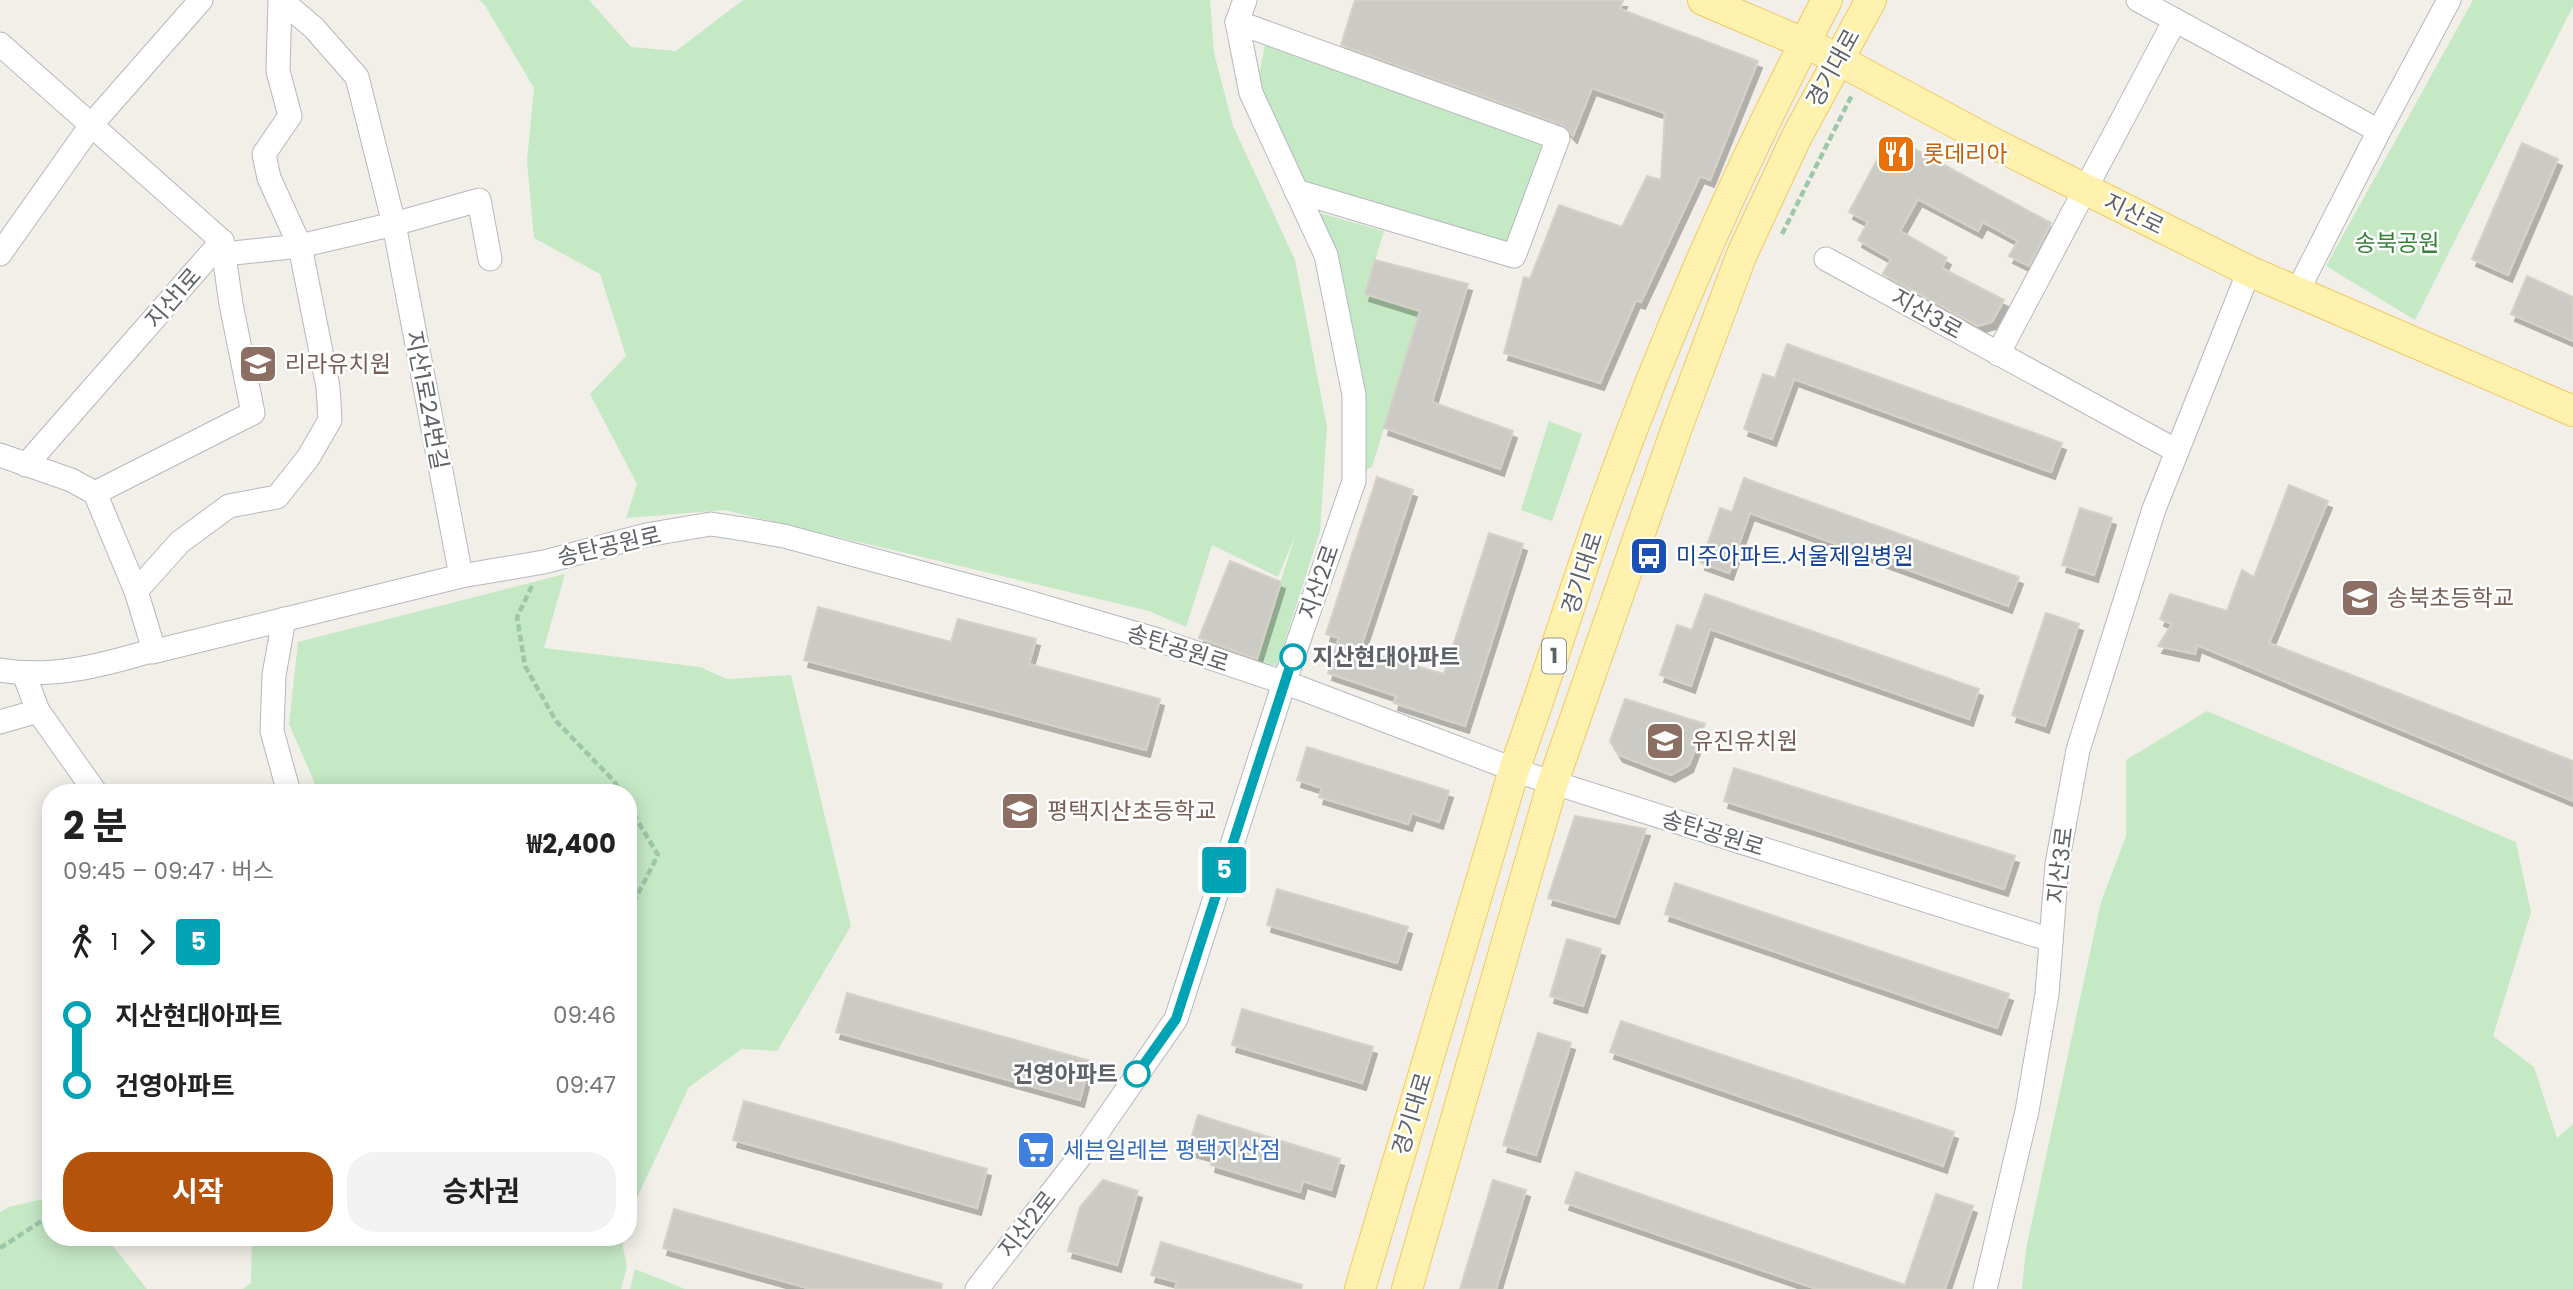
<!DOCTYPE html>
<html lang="ko">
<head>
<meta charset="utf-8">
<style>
  body { margin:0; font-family:Poppins,"Noto Sans KR",sans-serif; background:#f2f2f2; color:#222; height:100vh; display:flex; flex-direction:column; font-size:26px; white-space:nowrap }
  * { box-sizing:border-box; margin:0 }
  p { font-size:23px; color:#767676 }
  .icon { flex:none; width:38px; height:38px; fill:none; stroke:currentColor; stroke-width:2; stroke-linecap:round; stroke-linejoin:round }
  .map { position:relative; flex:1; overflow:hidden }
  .details { position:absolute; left:42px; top:784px; width:595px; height:462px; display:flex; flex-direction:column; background:#fff; border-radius:28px; box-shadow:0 4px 18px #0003 }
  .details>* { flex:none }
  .badge { padding:0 14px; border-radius:5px; font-size:24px; line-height:46px }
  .map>.badge { position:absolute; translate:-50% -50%; box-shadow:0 0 0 4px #fff }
  .legs { display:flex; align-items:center; gap:10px; height:77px; padding:0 21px; font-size:23px }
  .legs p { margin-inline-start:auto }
  .summary { display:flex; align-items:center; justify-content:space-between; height:119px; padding:0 21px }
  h1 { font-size:38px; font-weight:700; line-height:52px }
  .button { display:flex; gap:14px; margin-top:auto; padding:14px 21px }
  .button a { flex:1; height:80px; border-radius:28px; background:#b45309; color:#fff; font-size:28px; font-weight:700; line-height:80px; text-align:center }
  .button a+a { background:#f2f2f2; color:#222 }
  ul { padding:0 21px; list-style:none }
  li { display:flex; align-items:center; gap:24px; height:70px; font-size:26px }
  li i { display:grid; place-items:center; width:10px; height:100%; margin:0 9px; background:currentColor }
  li i::after { content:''; width:18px; height:18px; margin:-9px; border:5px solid; border-radius:50%; background:#fff }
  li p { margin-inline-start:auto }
  li:first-child i { background:linear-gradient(#0000 50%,currentColor 0) }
  li:last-child i { background:linear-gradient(currentColor 50%,#0000 0) }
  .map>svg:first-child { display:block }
</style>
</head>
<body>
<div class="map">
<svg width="2573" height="1289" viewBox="0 0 2573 1289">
  <defs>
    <filter id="shadow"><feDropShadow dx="4" dy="7" stdDeviation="0" flood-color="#0004"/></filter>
  </defs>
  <rect width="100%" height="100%" fill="#f1efe8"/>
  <g fill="#c5e8c5">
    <polygon points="479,0 589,0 631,47 676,51 743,0 1210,0 1214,53 1233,126 1295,260 1327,427 1320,531 1277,666 1256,660 1296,533 1278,577 1212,545 1186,627 1149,611 724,510 626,518 637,484 590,394 626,356 600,274 534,238 527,161 534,88 484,4"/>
    <polygon points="2473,0 2573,0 2573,6 2415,320 2326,266"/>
    <polygon points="1265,45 1289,48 1545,143 1506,247 1296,181 1258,80"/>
    <polygon points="1305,209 1384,231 1365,294 1420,311 1372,467 1366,470 1359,464"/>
    <polygon points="1549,421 1582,434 1552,521 1521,510"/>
    <polygon points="565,574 544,648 700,667 727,679 791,675 851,926 777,1051 742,1049 689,1087 628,1217 628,793 319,793 289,724 298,642"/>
    <polygon points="2207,711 2516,842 2531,912 2493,1036 2534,1067 2557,1138 2573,1124 2573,1289 2022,1289 2026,1249 2101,902 2126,836 2126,760"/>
    <polygon points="51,1197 51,1237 112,1237 112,1245 147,1289 0,1289 0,1212 9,1207"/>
    <polygon points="252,1237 621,1237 627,1267 621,1289 243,1289 251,1283"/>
    <polygon points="635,1269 685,1289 630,1289"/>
  </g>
  <g fill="#cccac5" stroke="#d6d1c6" stroke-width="2" filter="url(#shadow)">
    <polygon points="1355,0 1623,0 1620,9 1758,61 1710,180 1700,176 1641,302 1636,300 1600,383 1504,353 1524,277 1530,279 1559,205 1622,227 1647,176 1661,180 1665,113 1592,88 1573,136 1563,125 1341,45"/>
    <polygon points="1900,141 2051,223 2029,266 2009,256 2018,241 1983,222 1978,231 1918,199 1900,231 1947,258 1942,268 2004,300 1992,322 1978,326 1883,274 1891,259 1858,240 1868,222 1849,212 1885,145"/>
    <polygon points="2522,143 2558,159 2508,275 2472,259"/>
    <polygon points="1375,260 1468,284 1432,402 1513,431 1500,469 1384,428 1420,311 1365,294"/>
    <polygon points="2527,276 2573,297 2573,341 2511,314"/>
    <polygon points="1787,344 2062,443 2051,472 1794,379 1772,439 1744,429 1763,374 1775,378"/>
    <polygon points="1377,477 1413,490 1360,650 1444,674 1489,533 1523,544 1465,726 1394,703 1396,696 1328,673 1339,638 1326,634"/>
    <polygon points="1744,478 2019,577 2008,606 1750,513 1729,573 1701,563 1720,508 1732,512"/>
    <polygon points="2289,485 2328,501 2269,643 2573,761 2573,801 2197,645 2195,654 2158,646 2172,624 2160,619 2170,594 2227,611 2242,570 2254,577"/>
    <polygon points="2080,508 2112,518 2094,575 2062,565"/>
    <polygon points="1230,561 1281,582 1257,659 1199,638"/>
    <polygon points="1705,594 1979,689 1969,719 1710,629 1691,686 1660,675 1677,625 1692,630"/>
    <polygon points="818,607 951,642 958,619 1036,639 1029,664 1160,699 1146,750 804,660"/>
    <polygon points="2046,613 2079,624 2045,726 2012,715"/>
    <polygon points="1625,699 1705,724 1689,765 1671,775 1619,755 1610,741"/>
    <polygon points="1307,747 1449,791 1439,822 1412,813 1408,824 1319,797 1322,788 1297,780"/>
    <polygon points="1734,768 2015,856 2004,889 1724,801"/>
    <polygon points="1575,816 1646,829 1615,917 1548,898"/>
    <polygon points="1675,883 2009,994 1997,1028 1665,914"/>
    <polygon points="1277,889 1408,927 1397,963 1267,925"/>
    <polygon points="1567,939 1601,949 1583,1006 1550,996"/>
    <polygon points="847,993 1090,1061 1080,1100 836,1032"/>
    <polygon points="1242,1009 1373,1047 1362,1083 1232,1045"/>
    <polygon points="1621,1021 1954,1132 1943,1166 1610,1052"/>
    <polygon points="1538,1033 1571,1043 1536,1155 1503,1145"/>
    <polygon points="744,1101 987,1169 977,1208 733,1140"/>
    <polygon points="1198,1115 1340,1159 1331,1190 1303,1181 1300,1192 1211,1165 1213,1156 1188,1149"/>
    <polygon points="1576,1172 1905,1285 1936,1194 1973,1206 1945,1289 1817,1289 1565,1203"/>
    <polygon points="1103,1180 1138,1191 1117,1265 1068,1251 1080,1207"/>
    <polygon points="1493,1180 1526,1190 1496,1289 1460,1289"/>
    <polygon points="674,1209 942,1284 941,1289 811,1289 663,1248"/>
    <polygon points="1161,1242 1302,1285 1301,1289 1175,1289 1177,1282 1151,1275"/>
  </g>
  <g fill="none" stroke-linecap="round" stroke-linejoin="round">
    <defs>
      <g id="minor">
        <polyline points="281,0 314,28 357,77 394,224 461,576"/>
        <polyline points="2138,0 2379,131"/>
        <polyline points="1237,22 1558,138 1514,256 1296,191"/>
        <polyline points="0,44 222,241"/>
        <polyline points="0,254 92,124 201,0"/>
        <polyline points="224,254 300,246 394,224 479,200 490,259"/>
        <polyline points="1826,259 2175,450"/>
        <polyline points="2297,292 2379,131 2449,0"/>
        <polyline points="1998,354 2175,20"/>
        <polyline points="0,455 71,480 95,493 253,413 231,304 222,241"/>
        <polyline points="26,465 222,241"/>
        <polyline points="95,493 136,591"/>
        <polyline points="284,619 274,675 272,731 289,793"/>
        <polyline points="154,650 136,591 180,542 229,506 277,497 308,458 330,420 328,387 300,246 269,178 264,154 290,116 278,71 280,0"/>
        <path d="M0,670C52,679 104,665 154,650L152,652L461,576L544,562L646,535L711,524L750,530L784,536L1011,597L1158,640L1300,688L1523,773L2051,940"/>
        <polyline points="24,674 38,711 96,793"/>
        <polyline points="0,722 38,711"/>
        <polyline points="977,1289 1088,1146 1176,1019 1284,683 1354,481 1354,395 1326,255 1251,93 1237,22 1245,0"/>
        <polyline points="1985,1289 2027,1111 2047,994 2057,864 2078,750 2154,509 2249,271"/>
      </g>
      <g id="major">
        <polyline points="1703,0 1820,50 1993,143 2249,271 2573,411"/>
        <path d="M1360,1289L1514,770C1545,685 1571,599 1601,514C1664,337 1739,166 1827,0"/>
        <polyline points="1407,1289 1553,782 1676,430 1742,254 1797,136 1871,0"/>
      </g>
    </defs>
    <use href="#minor" stroke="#b5b8bc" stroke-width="25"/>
    <use href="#major" stroke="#f2c960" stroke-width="32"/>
    <g stroke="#9cc7a9" stroke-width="4.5" stroke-dasharray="7 3.5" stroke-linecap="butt">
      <polyline points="1782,234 1852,95"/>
      <polyline points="532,586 517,617 525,666 556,721 614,781 621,793"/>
      <polyline points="628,805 658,855 628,913"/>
      <polyline points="0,1248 51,1215"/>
    </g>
    <use href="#minor" stroke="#fff" stroke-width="23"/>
    <use href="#major" stroke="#fff2af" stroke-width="30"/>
  </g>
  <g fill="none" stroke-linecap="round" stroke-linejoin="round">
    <defs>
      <polyline id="line-1" points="1137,1074 1176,1019 1293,657"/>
    </defs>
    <use href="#line-1" stroke="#fff" stroke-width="16"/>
    <use href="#line-1" stroke="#00a3b4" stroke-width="10"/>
  </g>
  <defs>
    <symbol id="restaurant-square" viewBox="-11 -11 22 22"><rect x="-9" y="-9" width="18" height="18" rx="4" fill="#e8710a" stroke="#fff"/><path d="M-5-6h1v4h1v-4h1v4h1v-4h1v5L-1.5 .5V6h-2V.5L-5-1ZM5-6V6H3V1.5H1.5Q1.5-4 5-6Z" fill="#fff"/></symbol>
    <symbol id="school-square" viewBox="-11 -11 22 22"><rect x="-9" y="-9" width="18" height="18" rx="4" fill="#8d6e63" stroke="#fff"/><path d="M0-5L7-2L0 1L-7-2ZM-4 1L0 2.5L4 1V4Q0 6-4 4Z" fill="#fff"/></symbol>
    <symbol id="bus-square" viewBox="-11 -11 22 22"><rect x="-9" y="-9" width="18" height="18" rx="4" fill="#1a4fb4" stroke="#fff"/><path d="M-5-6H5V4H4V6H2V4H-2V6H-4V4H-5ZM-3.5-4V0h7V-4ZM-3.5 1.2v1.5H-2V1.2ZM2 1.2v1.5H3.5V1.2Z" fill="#fff"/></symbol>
    <symbol id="supermarket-square" viewBox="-11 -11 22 22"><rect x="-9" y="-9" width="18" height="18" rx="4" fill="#3f7fe0" stroke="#fff"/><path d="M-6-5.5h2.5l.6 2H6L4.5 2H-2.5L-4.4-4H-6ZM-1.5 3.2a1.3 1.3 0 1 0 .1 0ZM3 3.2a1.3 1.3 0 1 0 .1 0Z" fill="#fff"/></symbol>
  </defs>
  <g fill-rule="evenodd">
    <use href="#restaurant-square" x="1874" y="132" width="44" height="44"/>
    <use href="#school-square" x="236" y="342" width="44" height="44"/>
    <use href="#bus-square" x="1627" y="534" width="44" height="44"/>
    <use href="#school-square" x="2338" y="576" width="44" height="44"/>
    <use href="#school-square" x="1643" y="719" width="44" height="44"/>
    <use href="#school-square" x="998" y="789" width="44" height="44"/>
    <use href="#supermarket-square" x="1014" y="1128" width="44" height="44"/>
  </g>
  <g fill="#fff" stroke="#00a3b4" stroke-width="3.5">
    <circle cx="1293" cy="657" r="12"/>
    <circle cx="1137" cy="1074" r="12"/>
  </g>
  <g text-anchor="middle" stroke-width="5" stroke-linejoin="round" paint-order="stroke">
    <rect fill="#fff" stroke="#8f9295" stroke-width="2" x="1542" y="638.5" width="24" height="35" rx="5"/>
    <g font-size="21" font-weight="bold" fill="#5f6368">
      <text x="1554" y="663">1</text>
    </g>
    <g font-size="23" fill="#5f6368" stroke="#fff">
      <text transform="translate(1833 68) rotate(-61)" y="8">경기대로</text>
      <text transform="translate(2134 214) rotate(26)" y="8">지산로</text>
      <text transform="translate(173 298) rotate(-49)" y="8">지산1로</text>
      <text transform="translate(1927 314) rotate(29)" y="8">지산3로</text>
      <text transform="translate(427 400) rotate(79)" y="8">지산1로24번길</text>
      <text transform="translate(609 546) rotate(-13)" y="8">송탄공원로</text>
      <text transform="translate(1582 573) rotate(-72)" y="8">경기대로</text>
      <text transform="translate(1319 582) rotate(-71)" y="8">지산2로</text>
      <text transform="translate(1178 648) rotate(18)" y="8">송탄공원로</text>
      <text transform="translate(1713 833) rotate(17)" y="8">송탄공원로</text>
      <text transform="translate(2060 865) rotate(-83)" y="8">지산3로</text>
      <text transform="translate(1412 1114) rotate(-73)" y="8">경기대로</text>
      <text transform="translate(1027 1224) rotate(-52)" y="8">지산2로</text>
    </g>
    <g font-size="23" fill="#c56008" stroke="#fff" text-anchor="start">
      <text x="1923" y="162">롯데리아</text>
    </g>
    <g font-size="23" fill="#348238" stroke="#fff">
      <text x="2397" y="251">송북공원</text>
    </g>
    <g font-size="23" fill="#785e54" stroke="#fff" text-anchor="start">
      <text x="285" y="372">리라유치원</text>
      <text x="2387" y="606">송북초등학교</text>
      <text x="1692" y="749">유진유치원</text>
      <text x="1047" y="819">평택지산초등학교</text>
    </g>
    <g font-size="23" fill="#164399" stroke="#fff" text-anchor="start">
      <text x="1676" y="564">미주아파트.서울제일병원</text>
    </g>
    <g font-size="23" font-weight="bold" fill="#5f6368" stroke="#fff" text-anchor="start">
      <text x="1312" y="665">지산현대아파트</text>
      <text x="1118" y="1082" text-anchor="end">건영아파트</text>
    </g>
    <g font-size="23" fill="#366cbe" stroke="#fff" text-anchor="start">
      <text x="1063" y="1158">세븐일레븐 평택지산점</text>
    </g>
  </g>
</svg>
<b class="badge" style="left:1224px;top:870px;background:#00a3b4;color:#fff">5</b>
<section class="details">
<div class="summary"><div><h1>2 분</h1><p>09:45 – 09:47 · 버스</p></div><b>₩2,400</b></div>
<div class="legs"><svg class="icon" aria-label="walk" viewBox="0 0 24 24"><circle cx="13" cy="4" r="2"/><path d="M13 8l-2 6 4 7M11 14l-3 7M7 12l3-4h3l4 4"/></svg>1<svg class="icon" aria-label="forward" viewBox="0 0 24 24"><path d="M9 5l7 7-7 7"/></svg><b class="badge" style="background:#00a3b4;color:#fff">5</b></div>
<ul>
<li><i style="color:#00a3b4"></i><b>지산현대아파트</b><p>09:46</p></li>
<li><i style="color:#00a3b4"></i><b>건영아파트</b><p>09:47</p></li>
</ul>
<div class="button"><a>시작</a><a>승차권</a></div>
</section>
</div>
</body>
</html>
